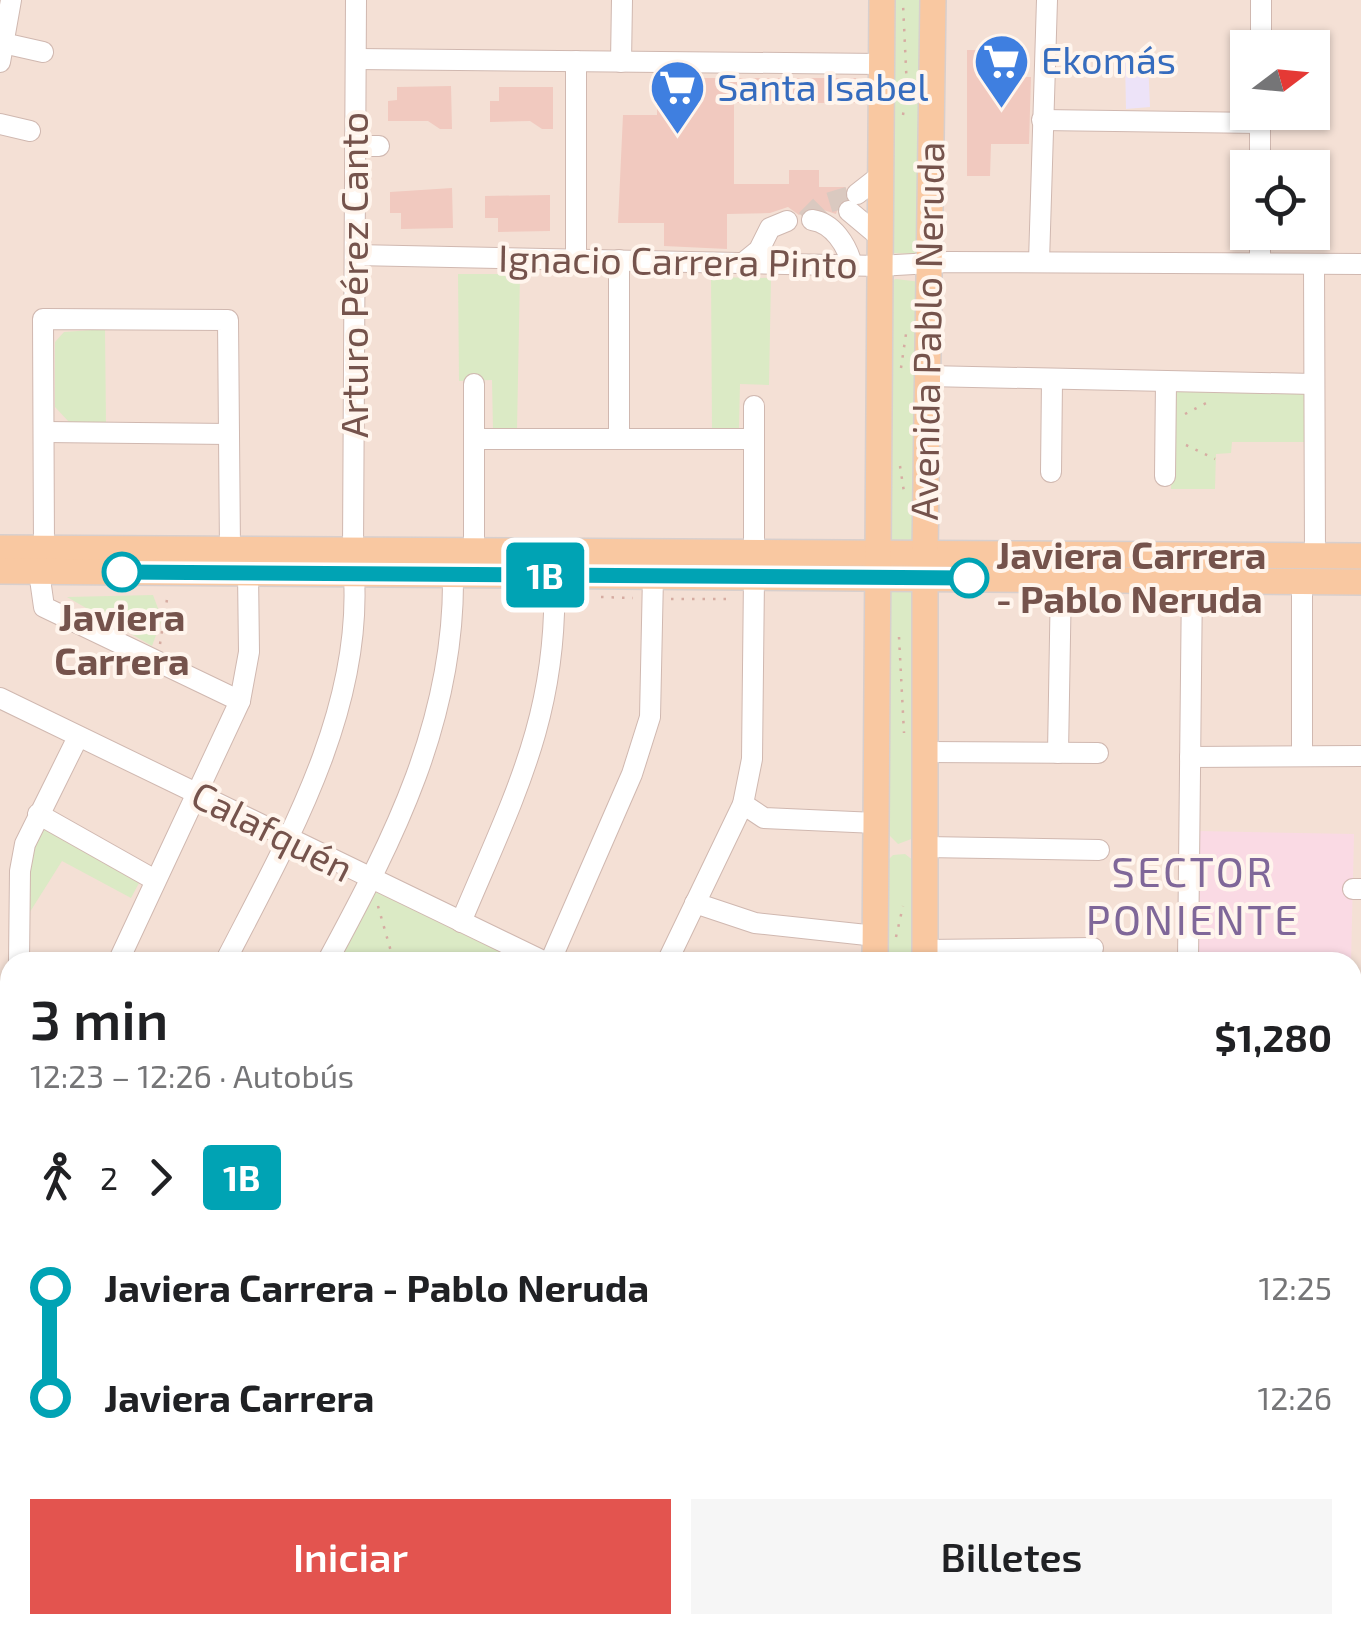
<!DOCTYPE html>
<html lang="es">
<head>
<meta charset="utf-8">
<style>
  body { margin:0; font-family:"Exo 2",sans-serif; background:#f6f6f6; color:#202124; height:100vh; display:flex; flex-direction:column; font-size:38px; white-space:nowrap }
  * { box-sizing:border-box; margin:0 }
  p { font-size:32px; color:#757577 }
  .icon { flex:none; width:55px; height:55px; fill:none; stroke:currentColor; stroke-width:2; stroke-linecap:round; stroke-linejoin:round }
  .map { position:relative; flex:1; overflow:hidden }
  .sheet { position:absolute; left:0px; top:952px; width:1362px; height:682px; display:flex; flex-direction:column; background:#fff; border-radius:30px 30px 0 0; box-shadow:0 2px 8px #0004 }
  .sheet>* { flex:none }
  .badge { padding:0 20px; border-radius:8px; font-size:35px; line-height:65px }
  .needle { width:65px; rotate:74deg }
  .fabs { position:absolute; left:1230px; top:30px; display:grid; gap:20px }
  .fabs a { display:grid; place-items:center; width:100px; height:100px; border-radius:0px; background:#fff; box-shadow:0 2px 8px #0004; font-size:50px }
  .map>.badge { position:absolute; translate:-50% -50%; box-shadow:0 0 0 5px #fff }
  .legs { display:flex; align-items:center; gap:15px; height:110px; padding:0 30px; font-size:32px }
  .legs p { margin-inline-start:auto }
  .overview { display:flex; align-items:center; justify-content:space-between; height:170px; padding:0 30px }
  h1 { font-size:55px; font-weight:600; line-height:75px }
  .cta { display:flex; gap:20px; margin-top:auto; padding:20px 30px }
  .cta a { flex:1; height:115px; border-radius:0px; background:#e3544f; color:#fff; font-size:40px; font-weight:600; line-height:115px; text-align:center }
  .cta a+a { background:#f6f6f6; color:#202124 }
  ul { padding:0 30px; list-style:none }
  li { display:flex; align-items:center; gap:35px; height:110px; font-size:38px }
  li i { display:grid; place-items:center; width:15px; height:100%; margin:0 12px; background:currentColor }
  li i::after { content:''; width:25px; height:25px; margin:-12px; border:8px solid; border-radius:50%; background:#fff }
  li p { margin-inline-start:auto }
  li:first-child i { background:linear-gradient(#0000 50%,currentColor 0) }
  li:last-child i { background:linear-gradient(currentColor 50%,#0000 0) }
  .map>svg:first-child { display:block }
</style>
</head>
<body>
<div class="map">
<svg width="1361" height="1634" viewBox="0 0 1361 1634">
  <rect width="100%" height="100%" fill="#fcf0e7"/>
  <path fill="#f4e0d5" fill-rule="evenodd" d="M0,0H1361V1634H0ZM1248,48H1312V112H1248ZM1248,168H1312V232H1248ZM10,962H1352V1625H10Z"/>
  <g fill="#ede3f8">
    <polygon points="1125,59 1148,59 1150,107 1126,109"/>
    <polygon points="1353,1497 1361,1497 1361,1634 1322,1634 1323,1625 1352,1625"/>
  </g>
  <polygon fill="#fadae4" points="1198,831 1354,834 1351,962 1196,962"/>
  <g fill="#dbeac5">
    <polygon points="893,0 925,0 921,254 888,253"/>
    <polygon points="458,274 520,274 517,430 493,431 492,380 459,381"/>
    <polygon points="711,277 771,278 769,385 740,384 739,428 712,430"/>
    <polygon points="896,279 921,282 918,546 884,546 888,282"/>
    <polygon points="105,329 106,423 70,423 55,407 55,342 64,332"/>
    <polygon points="1172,392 1308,392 1307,442 1232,442 1231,453 1216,454 1215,489 1171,489"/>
    <polygon points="896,587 911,587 916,594 914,838 898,844 884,830 890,592"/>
    <polygon points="153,595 162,619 152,646 67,597"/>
    <polygon points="39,825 139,883 131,898 62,861 28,915 26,849"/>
    <polygon points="905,854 914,861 914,962 885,962 885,863 893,855"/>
    <polygon points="374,891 527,962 334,962"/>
  </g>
  <g fill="#f1c9bf">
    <polygon points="967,50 989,50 989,77 1031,77 1029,144 991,144 990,176 967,176"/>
    <polygon points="657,78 856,78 856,103 734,103 734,184 789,184 789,170 819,170 819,187 845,187 836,214 814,207 799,215 788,207 770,213 727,214 727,249 664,246 664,223 618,223 623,115 657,115"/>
    <polygon points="451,86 452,129 440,129 428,121 388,121 388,101 397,100 397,87"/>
    <polygon points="499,87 553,87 553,129 542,129 530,121 490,122 490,101 499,101"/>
    <polygon points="452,188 453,228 401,229 401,213 390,213 390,192"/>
    <polygon points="550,195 550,231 498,232 498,218 485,218 485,196"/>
  </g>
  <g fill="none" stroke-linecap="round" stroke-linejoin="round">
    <polyline stroke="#dac9c0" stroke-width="20" stroke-dasharray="20 10" stroke-linecap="butt" points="806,220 821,205 857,194"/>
    <defs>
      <g id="minor">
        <polyline points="3,43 43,52"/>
        <polyline points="1261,48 1261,0"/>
        <polyline points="356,59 881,64"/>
        <polyline points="0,62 11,0"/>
        <polyline points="621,62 622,0"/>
        <polyline points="1042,120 1260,123"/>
        <polyline points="0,124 30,131"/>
        <polyline points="355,146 379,146"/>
        <polyline points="1260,168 1260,112"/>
        <polyline points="857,194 880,176"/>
        <polyline points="849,211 880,237"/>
        <path d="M812,220C833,223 847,245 852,265"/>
        <polyline points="355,255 879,266 948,262 1361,264"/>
        <polyline points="576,260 576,61"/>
        <polyline points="1039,262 1047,0"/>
        <polyline points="743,263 759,250 770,228 787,221"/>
        <polyline points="1260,263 1260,232"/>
        <polyline points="1314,264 1315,556"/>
        <polyline points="927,376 1314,384"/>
        <polyline points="474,384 474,551"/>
        <polyline points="754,406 754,553"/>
        <polyline points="46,432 229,434"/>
        <polyline points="474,439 754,439"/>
        <polyline points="619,439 619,260"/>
        <polyline points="1051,472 1052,381"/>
        <polyline points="1165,476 1166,382"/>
        <polyline points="44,549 43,319 228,320 230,550"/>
        <polyline points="353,550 356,0"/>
        <polyline points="39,572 44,607 240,701"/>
        <polyline points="0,698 545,962"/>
        <polyline points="925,752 1098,753"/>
        <polyline points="1058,753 1061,579"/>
        <polyline points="1302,756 1302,582"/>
        <polyline points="1190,757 1361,756"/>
        <polyline points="743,804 764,818 876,823"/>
        <polyline points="38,814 155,880"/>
        <polyline points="925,847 1099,850"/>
        <polyline points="1353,889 1361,889"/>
        <polyline points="695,903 755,923 876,936"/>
        <path d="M461,922C513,798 559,715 554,575"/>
        <polyline points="924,950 1093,948"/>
        <polyline points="19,962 20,871 25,844 78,737"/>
        <polyline points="118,962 240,701 249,652 248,573"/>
        <path d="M225,962C286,843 362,714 354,576"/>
        <path d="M327,962C394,838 455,720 453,575"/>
        <polyline points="550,962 632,774 650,717 653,576"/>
        <polyline points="667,962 743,804 752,759 754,577"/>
        <polyline points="1188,962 1192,580"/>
        <polyline points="1352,1048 1361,1048"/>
        <polyline points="1352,1103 1361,1103"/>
        <polyline points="0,1243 10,1243"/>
        <polyline points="1352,1256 1361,1256"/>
        <polyline points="1352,1377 1361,1378"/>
        <polyline points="1352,1483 1361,1484"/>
        <polyline points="0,1570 10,1570"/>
        <polyline points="23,1625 23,1634"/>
        <polyline points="120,1625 120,1634"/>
        <polyline points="208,1625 208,1634"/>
        <polyline points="307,1634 307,1625"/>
        <polyline points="604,1634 604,1625"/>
        <polyline points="744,1634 744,1625"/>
        <polyline points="1309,1634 1309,1625"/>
      </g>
      <g id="major">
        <polyline points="0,548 1361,556"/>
        <polyline points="0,571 1361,582"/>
        <polyline points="875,962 882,0"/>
        <polyline points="925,962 925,554 933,0"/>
        <polyline points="866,1634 866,1625"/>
        <polyline points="916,1634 916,1625"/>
      </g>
    </defs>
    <use href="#minor" stroke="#d0b8b0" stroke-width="22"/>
    <use href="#major" stroke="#d8cfcd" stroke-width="28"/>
    <g stroke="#d6aca2" stroke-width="2.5" stroke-dasharray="2.5 8" stroke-linecap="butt">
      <polyline points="903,115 907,89 903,4"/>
      <polyline points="901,368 907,327"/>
      <polyline points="1185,414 1212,400"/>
      <polyline points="1186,445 1215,459"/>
      <polyline points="900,466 904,492"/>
      <polyline points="601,597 633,598"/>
      <polyline points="671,599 733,599"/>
      <polyline points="899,637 904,733"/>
      <polyline points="160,644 168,593"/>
      <polyline points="378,906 394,962"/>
      <polyline points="896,937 903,906"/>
      <polyline points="890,1634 890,1625"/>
    </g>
    <use href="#minor" stroke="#fff" stroke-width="20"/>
    <use href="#major" stroke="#f9c8a1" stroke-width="25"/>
  </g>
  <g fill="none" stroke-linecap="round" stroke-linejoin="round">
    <defs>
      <polyline id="line-1" points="122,572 969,578"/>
    </defs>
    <use href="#line-1" stroke="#fff" stroke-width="22"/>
    <use href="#line-1" stroke="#00a3b4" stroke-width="15"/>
  </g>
  <defs>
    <symbol id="supermarket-pin" viewBox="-11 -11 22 30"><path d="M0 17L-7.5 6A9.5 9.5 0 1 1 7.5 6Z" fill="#3f7fe0" stroke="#fff5ed"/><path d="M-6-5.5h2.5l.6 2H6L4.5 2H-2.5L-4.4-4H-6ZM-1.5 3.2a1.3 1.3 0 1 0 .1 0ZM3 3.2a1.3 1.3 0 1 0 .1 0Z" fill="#fff"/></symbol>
  </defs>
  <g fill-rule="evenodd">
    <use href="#supermarket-pin" x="970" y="30" width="63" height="86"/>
    <use href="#supermarket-pin" x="646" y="56" width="63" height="86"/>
  </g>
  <g fill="#fff" stroke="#00a3b4" stroke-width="5">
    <circle cx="122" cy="572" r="18"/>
    <circle cx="969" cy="578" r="18"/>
  </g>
  <g text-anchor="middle" stroke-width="8" stroke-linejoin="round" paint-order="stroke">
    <g font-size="38" fill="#366cbe" stroke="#fff5ed" text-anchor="start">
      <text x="1041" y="74">Ekomás</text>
      <text x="717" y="101">Santa Isabel</text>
    </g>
    <g font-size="38" fill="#75534c" stroke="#fff5ed">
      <text transform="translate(678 262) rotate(1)" y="13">Ignacio Carrera Pinto</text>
      <text transform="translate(355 275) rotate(-90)" y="13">Arturo Pérez Canto</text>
      <text transform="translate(928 331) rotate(-89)" y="13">Avenida Pablo Neruda</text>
      <text transform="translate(272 832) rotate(27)" y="13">Calafquén</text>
    </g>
    <g font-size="38" font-weight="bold" fill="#75534c" stroke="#fff5ed" text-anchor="start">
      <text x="996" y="569">Javiera Carrera<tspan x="996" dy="44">- Pablo Neruda</tspan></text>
      <text x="122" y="631" text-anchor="middle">Javiera<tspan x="122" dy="44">Carrera</tspan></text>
    </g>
    <g font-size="42" letter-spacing="2.5" fill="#7f6799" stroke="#fff5ed">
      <text x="1193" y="887">SECTOR<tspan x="1193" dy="48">PONIENTE</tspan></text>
    </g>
  </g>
</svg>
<div class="fabs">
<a><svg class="needle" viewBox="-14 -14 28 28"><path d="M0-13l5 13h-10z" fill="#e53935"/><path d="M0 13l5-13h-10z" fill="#757577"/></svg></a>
<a><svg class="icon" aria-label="locate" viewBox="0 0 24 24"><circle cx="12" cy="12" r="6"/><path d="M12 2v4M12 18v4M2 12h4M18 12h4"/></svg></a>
</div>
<b class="badge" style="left:545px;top:575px;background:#00a3b4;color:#fff">1B</b>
<section class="sheet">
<div class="overview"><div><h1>3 min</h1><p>12:23 – 12:26 · Autobús</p></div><b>$1,280</b></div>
<div class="legs"><svg class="icon" aria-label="walk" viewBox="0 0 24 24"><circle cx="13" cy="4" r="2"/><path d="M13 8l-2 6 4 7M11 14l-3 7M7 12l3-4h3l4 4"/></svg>2<svg class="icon" aria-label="forward" viewBox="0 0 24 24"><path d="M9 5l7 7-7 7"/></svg><b class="badge" style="background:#00a3b4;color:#fff">1B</b></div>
<ul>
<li><i style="color:#00a3b4"></i><b>Javiera Carrera - Pablo Neruda</b><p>12:25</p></li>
<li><i style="color:#00a3b4"></i><b>Javiera Carrera</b><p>12:26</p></li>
</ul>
<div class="cta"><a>Iniciar</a><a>Billetes</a></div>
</section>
</div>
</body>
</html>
